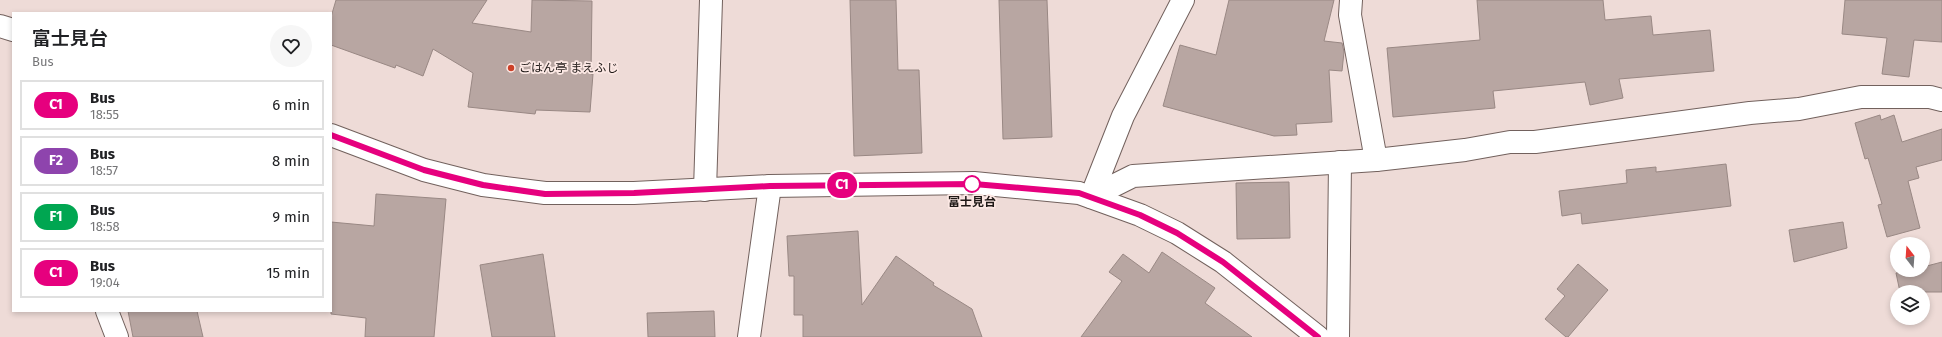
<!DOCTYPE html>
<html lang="en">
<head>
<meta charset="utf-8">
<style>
  body { margin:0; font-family:"Fira Sans","Noto Sans JP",sans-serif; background:#f6f6f6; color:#202124; height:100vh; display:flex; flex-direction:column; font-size:15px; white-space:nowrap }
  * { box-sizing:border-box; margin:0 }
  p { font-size:13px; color:#757577 }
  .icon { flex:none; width:22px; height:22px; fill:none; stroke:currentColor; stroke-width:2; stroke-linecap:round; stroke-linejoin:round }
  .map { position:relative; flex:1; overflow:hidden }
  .side { position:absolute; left:12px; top:12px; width:320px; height:300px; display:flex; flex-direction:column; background:#fff; border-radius:0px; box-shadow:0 2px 6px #0003 }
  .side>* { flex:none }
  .badge { padding:0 8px; border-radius:13px; font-size:14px; line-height:26px }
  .needle { width:26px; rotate:343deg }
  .fabs { position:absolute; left:1890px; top:237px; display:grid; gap:8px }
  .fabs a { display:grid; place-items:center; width:40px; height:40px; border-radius:50%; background:#fff; box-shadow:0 2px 6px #0003; font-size:20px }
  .map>.badge { position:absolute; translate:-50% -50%; box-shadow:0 0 0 2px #fff }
  .round { display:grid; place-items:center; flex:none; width:42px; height:42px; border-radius:21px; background:#f6f6f6 }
  .headline { display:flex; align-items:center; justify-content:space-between; height:68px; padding:0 20px }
  h1 { font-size:19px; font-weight:600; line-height:30px }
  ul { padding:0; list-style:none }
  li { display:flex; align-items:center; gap:12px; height:50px; margin:0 8px 6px; padding:0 12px; border:2px solid #e0e0e0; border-radius:0px }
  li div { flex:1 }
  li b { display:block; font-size:15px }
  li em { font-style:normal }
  li .badge { min-width:44px; font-weight:700; text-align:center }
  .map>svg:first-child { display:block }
</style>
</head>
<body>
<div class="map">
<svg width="1942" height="337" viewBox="0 0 1942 337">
  <rect width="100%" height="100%" fill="#eedbd7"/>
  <g fill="#b8a6a2" stroke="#998884">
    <polygon points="336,0 487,0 472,23 531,32 532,0 592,1 591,74 593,74 590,112 536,110 535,114 468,107 473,73 433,49 423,76 396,65 395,68 331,45 331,17"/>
    <polygon points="850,0 896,0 898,70 919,70 922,153 854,156"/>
    <polygon points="999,0 1047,0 1052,137 1003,139"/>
    <polygon points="1229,0 1334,0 1324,41 1342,43 1344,52 1342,71 1329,70 1332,122 1296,124 1297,135 1274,136 1163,106 1180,45 1216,55"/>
    <polygon points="1477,0 1603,0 1605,20 1651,16 1653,35 1710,30 1714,71 1619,79 1623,98 1590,105 1585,82 1493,91 1495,108 1393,117 1387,48 1480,40"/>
    <polygon points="1845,0 1942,0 1942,42 1914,40 1909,77 1882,74 1887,38 1842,34"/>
    <polygon points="1880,115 1881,120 1894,115 1902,142 1942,129 1942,160 1916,167 1919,178 1908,181 1920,228 1887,237 1878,205 1882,204 1868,158 1865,159 1855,123"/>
    <polygon points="1726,164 1731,206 1582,224 1581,213 1562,216 1559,191 1627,183 1626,170 1656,167 1656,172"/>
    <polygon points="1289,182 1290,238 1237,239 1236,183"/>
    <polygon points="376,194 446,199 434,337 365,337 366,318 331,314 331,222 374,226"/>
    <polygon points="1843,222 1847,248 1794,262 1789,230"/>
    <polygon points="858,231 862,305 896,256 934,283 933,285 972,309 982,337 803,337 803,315 794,315 794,276 789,276 787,236"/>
    <polygon points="1162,252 1215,288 1205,303 1252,337 1081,337 1122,281 1109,272 1123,254 1149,273"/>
    <polygon points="543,254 555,337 492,337 480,265"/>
    <polygon points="1942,262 1942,292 1900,292 1896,273 1910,270 1923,270 1923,267"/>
    <polygon points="1578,264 1608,290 1568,337 1566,337 1545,319 1565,296 1557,289"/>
    <polygon points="128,311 197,311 203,337 133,337"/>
    <polygon points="714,311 715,337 648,337 647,313"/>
  </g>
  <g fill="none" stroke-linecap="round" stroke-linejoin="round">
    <defs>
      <g id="street">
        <polyline points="1183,0 1123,116 1091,197 1133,176 1376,160 1465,150 1510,142 1535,142 1750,113 1799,109 1861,97 1930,97 1942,100"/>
        <polyline points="1351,0 1350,15 1376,160"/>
        <polyline points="705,190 711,0"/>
        <polyline points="107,311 117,337"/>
        <polyline points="749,337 770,186"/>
        <polyline points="1338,337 1340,162"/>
      </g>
      <g id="highway">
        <polyline points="0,26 13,30"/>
        <polyline points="331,135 424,170 483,185 545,193 634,193 770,186 974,183 1079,193 1140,215 1177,233 1223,262 1318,337"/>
      </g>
    </defs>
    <use href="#street" stroke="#72615d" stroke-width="24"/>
    <use href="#highway" stroke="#72615d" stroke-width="24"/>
    <use href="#street" stroke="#fff" stroke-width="22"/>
    <use href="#highway" stroke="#fff" stroke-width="22"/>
  </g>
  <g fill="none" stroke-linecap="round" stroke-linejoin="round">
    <defs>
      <polyline id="line" points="331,135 424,170 483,185 545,194 634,193 770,186 974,184 1079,193 1140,215 1177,233 1223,262 1318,337"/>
    </defs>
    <use href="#line" stroke="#fff" stroke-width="9"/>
    <use href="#line" stroke="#e6007e" stroke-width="6"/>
  </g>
  <circle fill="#cc4028" stroke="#fce8e4" stroke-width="1.5" cx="511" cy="68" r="4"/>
  <circle fill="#fff" stroke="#e6007e" stroke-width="2" cx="972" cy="184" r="8"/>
  <g text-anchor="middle" stroke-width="3.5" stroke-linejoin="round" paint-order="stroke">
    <g font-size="12" fill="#1e1816" stroke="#fce8e4" text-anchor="start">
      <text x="519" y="72">ごはん亭 まえふじ</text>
    </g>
    <g font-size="12" font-weight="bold" fill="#1e1816" stroke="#fce8e4">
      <text x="972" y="206">富士見台</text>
    </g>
  </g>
</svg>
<div class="fabs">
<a><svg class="needle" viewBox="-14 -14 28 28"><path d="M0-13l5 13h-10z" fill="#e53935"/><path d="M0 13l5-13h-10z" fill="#757577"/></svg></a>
<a><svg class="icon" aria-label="layers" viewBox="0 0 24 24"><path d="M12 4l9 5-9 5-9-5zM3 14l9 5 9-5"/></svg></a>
</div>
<b class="badge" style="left:842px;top:185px;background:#e6007e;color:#fff">C1</b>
<section class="side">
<div class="headline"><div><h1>富士見台</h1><p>Bus</p></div><a class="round"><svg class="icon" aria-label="heart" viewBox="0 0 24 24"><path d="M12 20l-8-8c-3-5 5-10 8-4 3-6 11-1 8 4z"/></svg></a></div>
<ul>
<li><span class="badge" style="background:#e6007e;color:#fff">C1</span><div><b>Bus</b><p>18:55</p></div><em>6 min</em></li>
<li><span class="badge" style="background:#8e44ad;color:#fff">F2</span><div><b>Bus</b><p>18:57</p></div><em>8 min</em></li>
<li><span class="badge" style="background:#00a651;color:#fff">F1</span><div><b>Bus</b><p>18:58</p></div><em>9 min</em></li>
<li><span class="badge" style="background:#e6007e;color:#fff">C1</span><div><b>Bus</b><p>19:04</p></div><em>15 min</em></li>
</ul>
</section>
</div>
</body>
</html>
